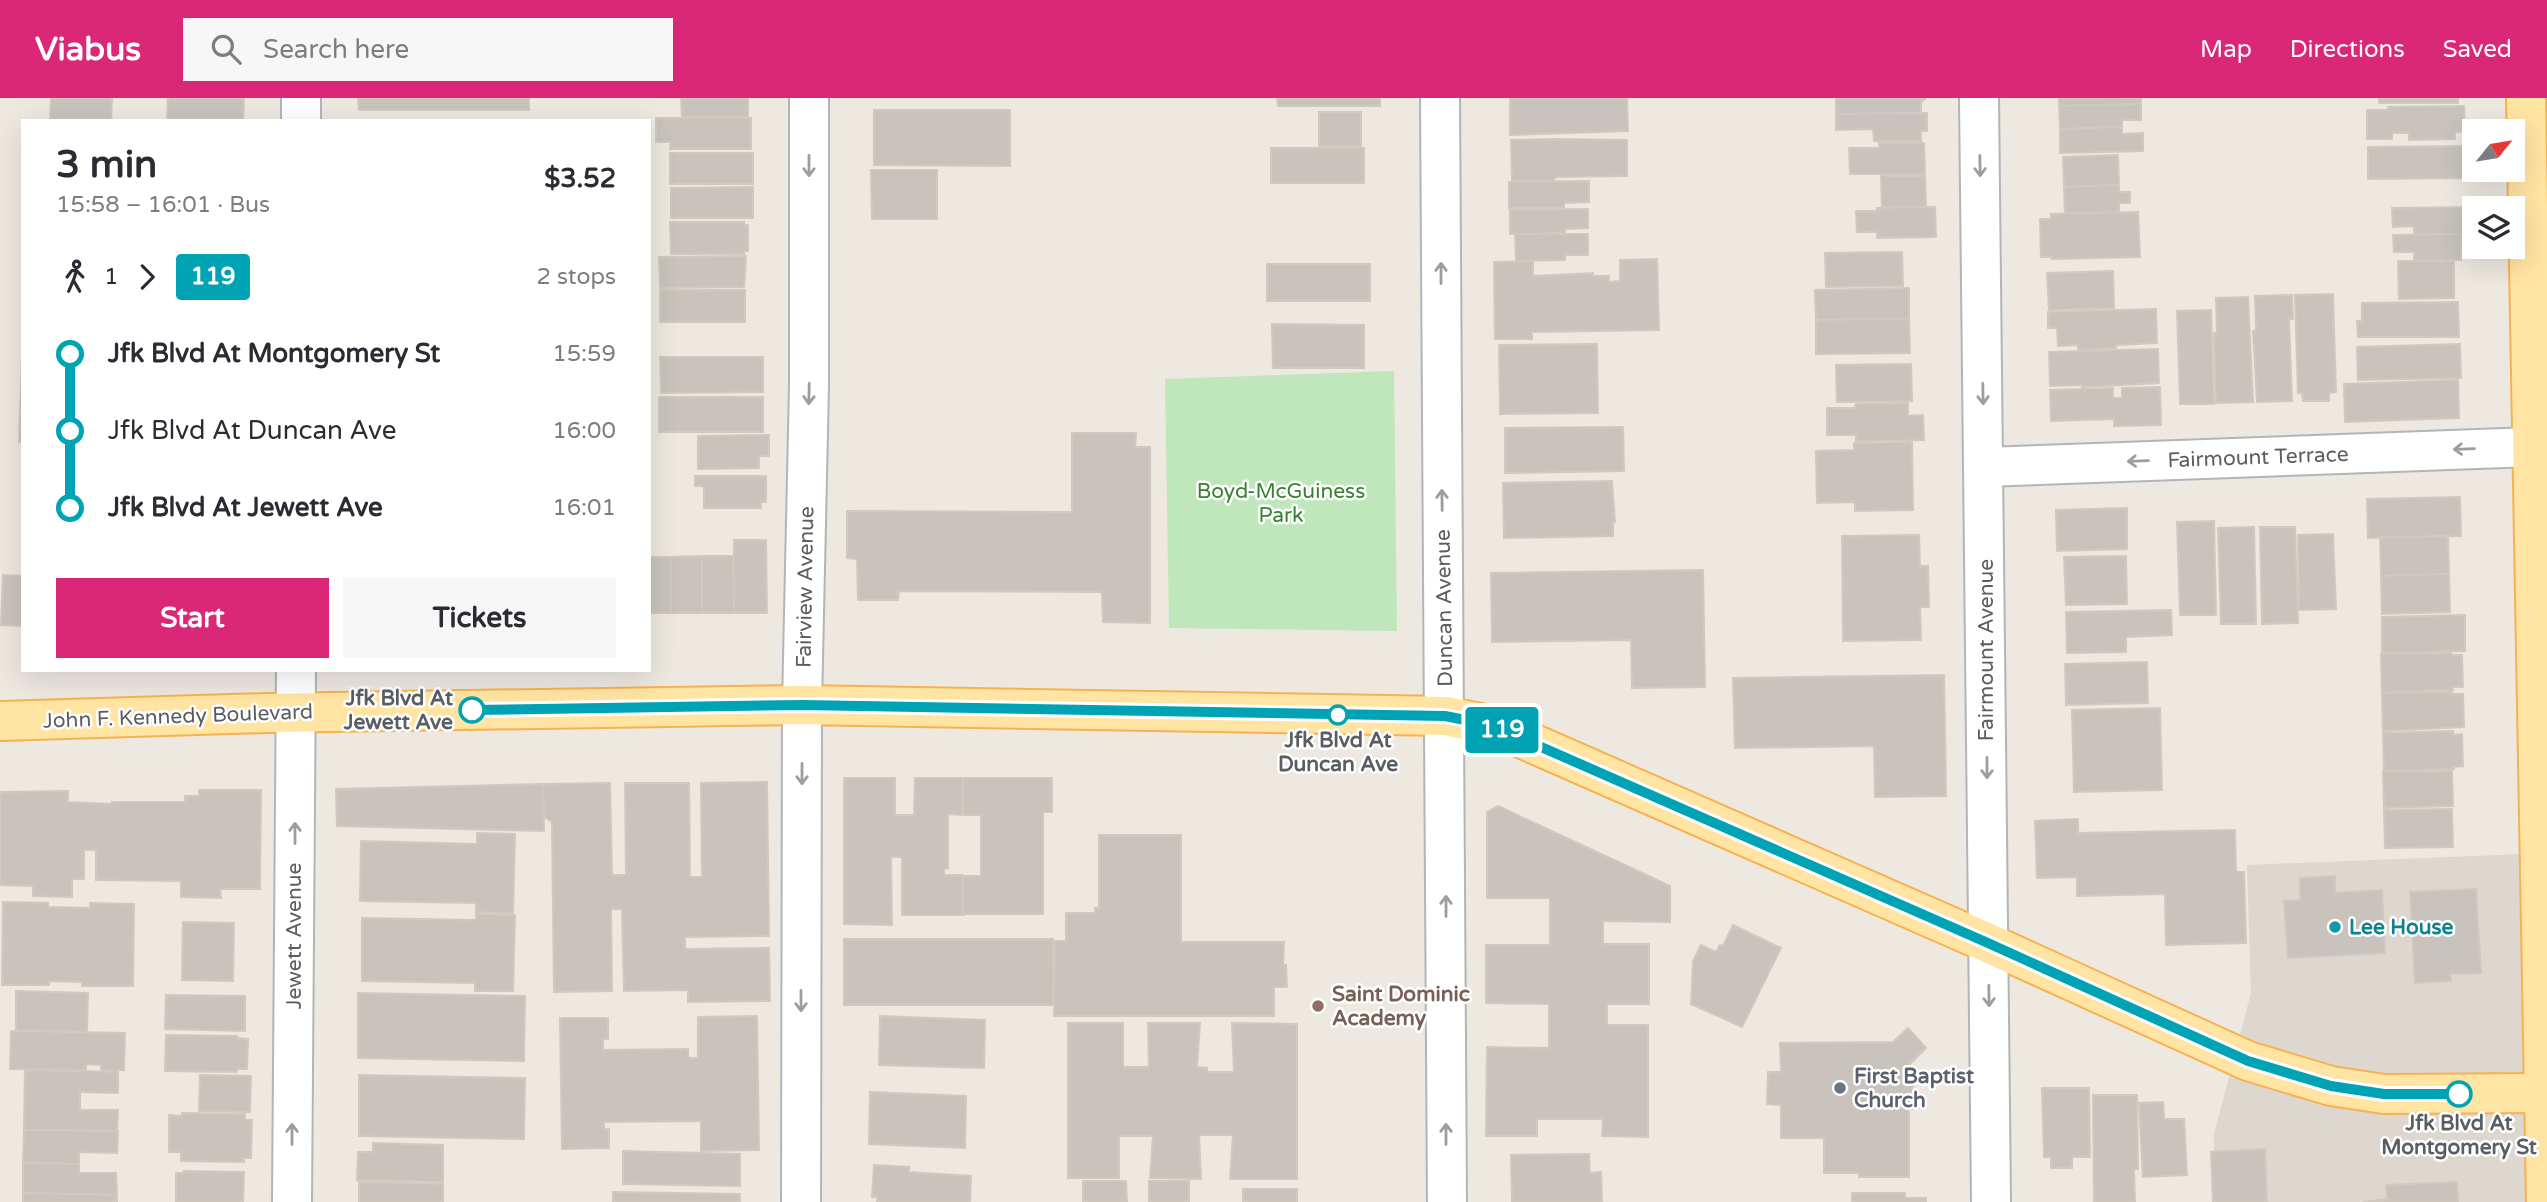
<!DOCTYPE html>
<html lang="en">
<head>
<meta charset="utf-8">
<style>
  body { margin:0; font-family:"Varela Round",sans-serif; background:#f7f7f7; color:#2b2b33; height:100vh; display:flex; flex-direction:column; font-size:26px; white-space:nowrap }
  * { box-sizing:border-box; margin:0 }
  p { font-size:23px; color:#7c7c81 }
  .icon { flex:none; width:38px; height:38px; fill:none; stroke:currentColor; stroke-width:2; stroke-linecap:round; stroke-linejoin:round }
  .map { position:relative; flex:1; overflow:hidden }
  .panel { position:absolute; left:21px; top:21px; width:630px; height:553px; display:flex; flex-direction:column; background:#fff; border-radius:0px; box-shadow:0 7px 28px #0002 }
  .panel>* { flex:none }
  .badge { padding:0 14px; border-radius:5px; font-size:24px; line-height:46px }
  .needle { width:46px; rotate:60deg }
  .tools { position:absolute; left:2462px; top:21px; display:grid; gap:14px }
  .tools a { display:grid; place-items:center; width:63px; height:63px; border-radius:0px; background:#fff; box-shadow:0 7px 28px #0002; font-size:35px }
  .map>.badge { position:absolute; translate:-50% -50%; box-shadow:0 0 0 4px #fff }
  .legs { display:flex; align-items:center; gap:10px; height:77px; padding:0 35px; font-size:23px }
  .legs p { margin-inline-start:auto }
  .headline { display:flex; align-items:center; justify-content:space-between; height:119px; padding:0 35px }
  h1 { font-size:38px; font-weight:700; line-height:52px }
  .action { display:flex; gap:14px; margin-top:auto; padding:14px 35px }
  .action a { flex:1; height:80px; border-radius:0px; background:#db2777; color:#fff; font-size:28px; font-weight:700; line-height:80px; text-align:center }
  .action a+a { background:#f7f7f7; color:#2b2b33 }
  ul { padding:0 35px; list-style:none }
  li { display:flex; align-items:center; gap:24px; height:77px; font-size:26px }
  li i { display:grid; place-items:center; width:10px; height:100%; margin:0 9px; background:currentColor }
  li i::after { content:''; width:18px; height:18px; margin:-9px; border:5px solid; border-radius:50%; background:#fff }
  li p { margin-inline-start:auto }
  li:first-child i { background:linear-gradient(#0000 50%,currentColor 0) }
  li:last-child i { background:linear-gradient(currentColor 50%,#0000 0) }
  header { display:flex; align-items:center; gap:42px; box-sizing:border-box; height:98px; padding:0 35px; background:#db2777; color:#fff }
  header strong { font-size:33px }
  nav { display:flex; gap:38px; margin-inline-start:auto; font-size:24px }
  .search { width:490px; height:63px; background:#f7f7f7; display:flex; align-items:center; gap:18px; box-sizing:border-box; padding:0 24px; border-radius:0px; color:#7c7c81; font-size:26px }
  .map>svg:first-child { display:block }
</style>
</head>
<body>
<header>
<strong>Viabus</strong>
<div class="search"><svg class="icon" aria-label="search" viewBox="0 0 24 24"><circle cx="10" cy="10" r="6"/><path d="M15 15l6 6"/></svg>Search here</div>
<nav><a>Map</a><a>Directions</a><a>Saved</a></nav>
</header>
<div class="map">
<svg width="2547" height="1104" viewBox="0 0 2547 1104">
  <rect width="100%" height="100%" fill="#ede8e0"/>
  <polygon fill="#ddd7cf" points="2547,755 2547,1104 2213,1104 2214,1036 2251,895 2247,767"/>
  <polygon fill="#c0e6bb" points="1394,273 1397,533 1169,530 1165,281"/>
  <g fill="#c8c3bd" stroke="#d2c9be" stroke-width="2">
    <polygon points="51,0 112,0 111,23 50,23"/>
    <polygon points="168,0 244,0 243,23 167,23"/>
    <polygon points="358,0 529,0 529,12 359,12"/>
    <polygon points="681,0 748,0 748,19 682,19"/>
    <polygon points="1277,0 1380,0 1380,8 1278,8"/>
    <polygon points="1510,0 1627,0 1628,33 1510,37"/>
    <polygon points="1836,0 1925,0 1925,1 1921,4 1921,15 1836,16"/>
    <polygon points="2059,0 2141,0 2141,6 2059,8"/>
    <rect x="2379" y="0" width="79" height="5"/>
    <polygon points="2141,6 2141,22 2122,22 2122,29 2060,31 2059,8"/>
    <polygon points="2464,8 2465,34 2455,34 2455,41 2409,42 2409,35 2392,35 2392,41 2367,41 2367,12 2388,12 2388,9"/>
    <polygon points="874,12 1010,12 1010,68 874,67"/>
    <rect x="1319" y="14" width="42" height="34"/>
    <polygon points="1927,15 1927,33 1921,33 1921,43 1874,43 1873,31 1836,32 1836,16"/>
    <polygon points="656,20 751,20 751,51 670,51 671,44 656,44"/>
    <polygon points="2122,29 2122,36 2143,35 2143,53 2060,55 2060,31"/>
    <polygon points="1554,41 1627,42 1627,78 1555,79 1554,82 1512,83 1511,42"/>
    <polygon points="1879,45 1924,45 1925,76 1850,76 1849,50 1879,50"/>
    <polygon points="2463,48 2463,80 2368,81 2368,49"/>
    <rect x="1271" y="50" width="93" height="35"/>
    <rect x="670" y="55" width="83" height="31"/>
    <polygon points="2118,57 2119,87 2064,89 2063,59"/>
    <polygon points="871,72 937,72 937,121 872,121"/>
    <polygon points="1881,78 1925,78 1926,109 1882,109"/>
    <polygon points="1589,83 1589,104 1564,105 1564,110 1509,110 1509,84"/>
    <polygon points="2119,87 2119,94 2130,94 2130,105 2119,105 2119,114 2065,115 2064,89"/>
    <polygon points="753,89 753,120 671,120 671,90"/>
    <polygon points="1935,109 1936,139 1877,140 1877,134 1857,134 1856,113 1877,113 1877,110"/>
    <polygon points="2469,109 2470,136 2414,137 2414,128 2393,129 2392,110"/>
    <polygon points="1588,111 1588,130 1565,131 1565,135 1510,136 1510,112"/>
    <polygon points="2138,114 2140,159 2052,161 2052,159 2041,159 2040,121 2051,121 2051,116"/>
    <polygon points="670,124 744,124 744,127 748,127 748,153 744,153 744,156 671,156"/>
    <polygon points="1515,136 1588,136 1588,157 1565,157 1565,162 1516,163"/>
    <polygon points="2461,136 2461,162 2414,162 2414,154 2394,154 2393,137"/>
    <polygon points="1902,154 1903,188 1826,189 1825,155"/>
    <polygon points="746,158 744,189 660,190 659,159"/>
    <polygon points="1657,161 1659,232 1532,234 1532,241 1495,241 1494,164 1533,163 1533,178 1593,175 1593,178 1609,178 1609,184 1620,183 1620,162"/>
    <polygon points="2398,163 2454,163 2454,200 2399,201"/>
    <rect x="1267" y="166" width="103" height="37"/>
    <polygon points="2113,173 2114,210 2049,212 2047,175"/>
    <polygon points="1909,190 1909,221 1816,222 1815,192"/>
    <rect x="660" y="192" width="85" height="32"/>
    <polygon points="2333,196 2336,294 2329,295 2329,303 2303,303 2302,295 2298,295 2295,197"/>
    <polygon points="2292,197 2293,221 2289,221 2292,303 2257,304 2253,233 2256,232 2255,198"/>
    <polygon points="2248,199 2253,304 2216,305 2214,235 2217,235 2216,200"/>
    <polygon points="2458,204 2459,239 2358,239 2357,223 2362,223 2362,205"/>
    <polygon points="2156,211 2157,245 2116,247 2116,250 2078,252 2078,247 2058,248 2057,230 2048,230 2048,214"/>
    <polygon points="2211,212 2214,306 2180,306 2177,213"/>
    <polygon points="1909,221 1910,255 1816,256 1816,222"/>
    <polygon points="1272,226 1364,227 1364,270 1273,270"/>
    <polygon points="1597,246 1598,315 1500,316 1499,247"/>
    <polygon points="2460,246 2461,280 2358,282 2357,249"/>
    <polygon points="2158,251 2159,285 2082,289 2082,287 2050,288 2049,254"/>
    <polygon points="22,259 23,259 23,345 19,344"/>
    <polygon points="660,259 763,259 763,294 661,295"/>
    <polygon points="1911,266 1912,303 1837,304 1836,267"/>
    <polygon points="2458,282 2459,320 2345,324 2344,286"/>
    <polygon points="2160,289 2161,327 2114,328 2114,321 2051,323 2050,292 2113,290 2113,300 2122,300 2122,290"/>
    <rect x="659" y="299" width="104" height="35"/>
    <polygon points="1908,305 1908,318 1923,317 1924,342 1856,343 1856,337 1827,337 1827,310 1855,310 1856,306"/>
    <polygon points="1623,329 1624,373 1505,375 1505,330"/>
    <polygon points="1072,335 1136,335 1135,349 1150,349 1150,525 1103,524 1102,494 899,493 898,502 858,502 857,461 847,460 847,413 1072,414"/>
    <polygon points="769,337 769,358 759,358 759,370 698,371 698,338"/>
    <polygon points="1912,344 1913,412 1855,413 1855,404 1817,405 1816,353 1854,352 1854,345"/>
    <polygon points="695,378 766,378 766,404 761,404 761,410 704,410 704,388 695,388"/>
    <polygon points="1612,383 1615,424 1613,424 1613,438 1504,440 1503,385"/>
    <polygon points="2460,399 2461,438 2368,440 2367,401"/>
    <polygon points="2127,410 2127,451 2057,453 2056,412"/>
    <polygon points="2214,423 2216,517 2180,517 2177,424"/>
    <polygon points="2254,429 2256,526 2221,526 2218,430"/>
    <polygon points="2260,429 2295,429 2298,525 2262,526"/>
    <polygon points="2333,436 2336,511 2299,512 2298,437"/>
    <polygon points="1919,437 1920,468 1928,468 1929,509 1920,509 1921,542 1843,543 1842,438"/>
    <polygon points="2448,438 2449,476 2381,478 2380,439"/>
    <polygon points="734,442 766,442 767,515 734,515"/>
    <polygon points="702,458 702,515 671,515 671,459"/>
    <polygon points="702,458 733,458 734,515 702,515"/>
    <polygon points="2126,458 2127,506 2066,507 2064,459"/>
    <rect x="649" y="459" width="22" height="56"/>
    <polygon points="1703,472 1705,589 1632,590 1631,542 1492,544 1491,475"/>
    <polygon points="2449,476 2450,514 2382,516 2381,478"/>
    <polygon points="3,477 23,478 23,528 1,527"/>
    <polygon points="2171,512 2172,537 2126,539 2126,554 2067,555 2066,514"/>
    <polygon points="2465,517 2465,553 2382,555 2382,519"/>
    <polygon points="2451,555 2452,557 2462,557 2463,589 2452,589 2453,592 2382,594 2381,556"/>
    <polygon points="2147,564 2148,605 2066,607 2065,566"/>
    <polygon points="1944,577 1946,698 1875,699 1874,648 1735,650 1733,580"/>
    <polygon points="2452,594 2452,596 2463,596 2464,629 2383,633 2382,595"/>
    <polygon points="2160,610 2162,692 2074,694 2072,612"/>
    <polygon points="2453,633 2453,637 2462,636 2463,668 2453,669 2454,671 2384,673 2383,635"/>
    <rect x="1329" y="661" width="18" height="7"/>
    <polygon points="2452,673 2453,708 2384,710 2383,674"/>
    <polygon points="844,680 895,680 895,717 914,717 915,680 963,680 963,717 948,716 948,770 944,771 944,777 963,777 964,817 902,817 902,759 891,759 892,827 844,826"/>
    <polygon points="963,680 1052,680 1052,714 1043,714 1043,816 963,816 963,778 981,778 981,717 963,717"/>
    <polygon points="767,684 769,838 685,839 685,851 769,850 770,903 688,904 688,892 624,893 622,811 611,811 612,893 554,894 552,724 544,719 543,686 610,685 612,777 626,777 625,685 689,685 690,779 702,779 701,685"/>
    <polygon points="543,686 544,733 337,728 336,691"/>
    <polygon points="199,692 261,692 260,791 220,791 221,800 181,799 181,783 96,782 96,752 84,752 84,781 72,781 72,799 33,798 33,788 0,787 0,694 68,693 68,704 112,706 112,704 185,704 185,698 199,698"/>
    <polygon points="1498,708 1670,788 1670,824 1603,823 1603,846 1649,846 1649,906 1607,906 1607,927 1648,927 1648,1039 1602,1038 1603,1021 1537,1021 1537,1038 1486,1038 1487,949 1549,950 1549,906 1486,905 1486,847 1550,847 1550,800 1487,800 1487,714"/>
    <polygon points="2452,711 2453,749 2385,750 2384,712"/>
    <polygon points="2078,721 2078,735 2235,732 2236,774 2244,774 2246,845 2166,847 2165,796 2077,798 2077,779 2037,780 2035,723"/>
    <polygon points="477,735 515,736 513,815 476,814 476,805 360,803 361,743 477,746"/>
    <polygon points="1099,737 1181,737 1181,844 1284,844 1283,867 1286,867 1287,889 1274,889 1274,918 1054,918 1055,843 1066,843 1066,815 1095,815 1095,810 1099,810"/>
    <polygon points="2335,778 2335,795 2382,792 2385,855 2288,860 2284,803 2300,802 2300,780"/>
    <polygon points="2476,791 2481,875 2450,876 2451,883 2415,885 2410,794"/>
    <polygon points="3,804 48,805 48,809 90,810 90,805 134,806 133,888 82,888 82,884 49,883 49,887 2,887"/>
    <polygon points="476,816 515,817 513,893 475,893 475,885 362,883 362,820 476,822"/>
    <polygon points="183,824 234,825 233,883 182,882"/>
    <polygon points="1733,827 1781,850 1742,929 1691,906 1693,863 1701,847 1716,854 1720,847 1723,848"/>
    <rect x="844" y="841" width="209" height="66"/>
    <polygon points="16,893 88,895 87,934 16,932"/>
    <polygon points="358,895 525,898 524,963 358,960"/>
    <polygon points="166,897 245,898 245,933 165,931"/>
    <polygon points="757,918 759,1052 701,1053 701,1023 604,1024 604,1031 609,1031 609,1050 562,1051 560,920 608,920 608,941 603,941 603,952 688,951 688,960 698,960 698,919"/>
    <polygon points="880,918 985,922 984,970 879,967"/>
    <polygon points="1068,925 1123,925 1123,969 1149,969 1148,925 1200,925 1197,969 1207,970 1207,974 1234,974 1232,925 1297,926 1297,1081 1230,1081 1233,1037 1199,1037 1201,1081 1150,1080 1153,1038 1119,1038 1119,1080 1068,1080"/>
    <polygon points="1908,930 1926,950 1910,966 1909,973 1913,973 1913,1011 1909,1011 1909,1079 1859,1079 1859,1075 1824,1075 1824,1040 1781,1040 1781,1007 1767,1006 1768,974 1781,974 1780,945 1893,944"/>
    <polygon points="11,933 125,935 124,972 101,972 101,967 86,966 86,972 10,971"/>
    <polygon points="166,937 237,938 237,940 248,941 247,971 237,971 237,974 165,973"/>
    <polygon points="25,972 118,974 118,995 80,994 80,1012 118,1012 117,1033 24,1032"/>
    <polygon points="200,977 251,978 250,1014 199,1013"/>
    <polygon points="359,977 525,980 524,1041 359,1038"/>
    <polygon points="2042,990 2089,990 2090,1059 2072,1059 2072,1070 2051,1070 2051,1059 2044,1059"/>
    <polygon points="870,994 966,998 965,1050 869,1046"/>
    <polygon points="2093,997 2137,997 2138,1071 2134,1071 2135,1104 2094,1104"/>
    <polygon points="2163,1004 2164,1021 2184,1021 2187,1077 2143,1079 2139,1005"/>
    <polygon points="182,1015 245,1016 245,1022 252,1022 251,1060 244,1060 244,1064 181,1063 181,1054 169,1054 169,1017 182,1018"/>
    <polygon points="24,1032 118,1033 117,1055 79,1054 79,1066 23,1065"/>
    <polygon points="373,1045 443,1047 443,1084 357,1082 358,1054 373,1054"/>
    <polygon points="2265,1051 2267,1104 2213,1104 2211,1054"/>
    <polygon points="623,1053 740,1056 740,1088 623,1086"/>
    <polygon points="1589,1056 1590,1075 1601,1074 1602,1104 1512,1104 1511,1057"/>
    <polygon points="23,1065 79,1066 79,1075 116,1075 117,1097 23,1095"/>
    <polygon points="874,1067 909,1069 909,1074 971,1078 970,1104 877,1104 878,1099 872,1099"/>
    <polygon points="184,1073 244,1074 243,1104 176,1104 176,1075 184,1075"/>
    <polygon points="1083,1083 1126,1083 1127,1104 1083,1104"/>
    <rect x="1149" y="1083" width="40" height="21"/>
    <polygon points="359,1084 443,1086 443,1104 359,1104"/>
    <polygon points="2457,1084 2458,1104 2363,1104 2387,1101 2386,1087"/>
    <rect x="1243" y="1091" width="54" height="13"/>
    <polygon points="613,1094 740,1096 740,1104 613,1104"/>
    <polygon points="23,1095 117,1097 117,1104 23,1104"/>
    <polygon points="1852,1095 1905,1095 1905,1100 1926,1100 1926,1104 1852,1104"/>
  </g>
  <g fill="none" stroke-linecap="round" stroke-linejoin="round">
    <defs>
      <g id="minor">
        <polyline points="1440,0 1447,1104"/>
        <polyline points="1979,0 1991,1104"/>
        <polyline points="301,23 301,0"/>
        <polyline points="1984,369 2532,349"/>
        <polyline points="292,1104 296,572"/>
        <polyline points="801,1104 802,607 809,287 809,0"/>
      </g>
      <g id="major">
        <polyline points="2526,0 2546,1104"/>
        <polyline points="0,623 267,615 802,607 1445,618 1491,627 1988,845 2248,963 2331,988 2384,996 2547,995"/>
      </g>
    </defs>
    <use href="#minor" stroke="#b1b5b9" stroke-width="42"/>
    <use href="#major" stroke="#f7b24f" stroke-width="42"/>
    <use href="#minor" stroke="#fff" stroke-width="38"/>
    <use href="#major" stroke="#ffe4a3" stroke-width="38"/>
  </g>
  <defs><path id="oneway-shaft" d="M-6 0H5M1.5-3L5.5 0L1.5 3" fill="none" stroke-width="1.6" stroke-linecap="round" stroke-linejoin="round" transform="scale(1.75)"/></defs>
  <g stroke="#9b9ea1">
    <use href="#oneway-shaft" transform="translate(809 68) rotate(90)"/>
    <use href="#oneway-shaft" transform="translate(1980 68) rotate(89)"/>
    <use href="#oneway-shaft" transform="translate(1441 175) rotate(-90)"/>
    <use href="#oneway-shaft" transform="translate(809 296) rotate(91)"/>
    <use href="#oneway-shaft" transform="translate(1983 296) rotate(89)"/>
    <use href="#oneway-shaft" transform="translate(2464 351) rotate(178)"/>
    <use href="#oneway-shaft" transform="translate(2138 363) rotate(178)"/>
    <use href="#oneway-shaft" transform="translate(1442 402) rotate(-91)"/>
    <use href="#oneway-shaft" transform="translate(1987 670) rotate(90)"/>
    <use href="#oneway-shaft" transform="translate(802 676) rotate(90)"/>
    <use href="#oneway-shaft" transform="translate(295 735) rotate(-90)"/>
    <use href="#oneway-shaft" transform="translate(1446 808) rotate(-90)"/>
    <use href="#oneway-shaft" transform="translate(1989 898) rotate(89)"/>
    <use href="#oneway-shaft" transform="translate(801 903) rotate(90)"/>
    <use href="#oneway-shaft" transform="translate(292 1036) rotate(-90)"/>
    <use href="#oneway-shaft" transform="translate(1446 1036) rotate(-90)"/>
  </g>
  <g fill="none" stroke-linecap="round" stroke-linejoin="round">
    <defs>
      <polyline id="line-1" points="472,612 802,607 1445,618 1491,627 1988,845 2248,963 2331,988 2384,996 2459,996"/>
    </defs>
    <use href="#line-1" stroke="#fff" stroke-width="16"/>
    <use href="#line-1" stroke="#00a3b4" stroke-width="10"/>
  </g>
  <g fill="#fff" stroke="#00a3b4" stroke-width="3.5">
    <circle cx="472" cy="612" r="12"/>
    <circle cx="1338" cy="617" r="9"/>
    <circle cx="2459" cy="996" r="12"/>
  </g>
  <circle fill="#0f9aa8" stroke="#fff" stroke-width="2.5" cx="2335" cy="829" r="7"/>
  <circle fill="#8d6e63" stroke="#fff" stroke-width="2.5" cx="1318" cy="908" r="7"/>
  <circle fill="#6b7280" stroke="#fff" stroke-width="2.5" cx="1840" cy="990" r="7"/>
  <g text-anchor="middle" stroke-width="5" stroke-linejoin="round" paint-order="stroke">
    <g font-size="21" fill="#595e62" stroke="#fff">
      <text transform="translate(2258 359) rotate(-2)" y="7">Fairmount Terrace</text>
      <text transform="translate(805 489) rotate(-89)" y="7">Fairview Avenue</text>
      <text transform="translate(1444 510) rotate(-91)" y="7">Duncan Avenue</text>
      <text transform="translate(1986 552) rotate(-90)" y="7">Fairmount Avenue</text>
      <text transform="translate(178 618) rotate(-2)" y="7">John F. Kennedy Boulevard</text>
      <text transform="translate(294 838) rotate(-90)" y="7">Jewett Avenue</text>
    </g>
    <g font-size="21" fill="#378230" stroke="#fff">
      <text x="1281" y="400">Boyd-McGuiness<tspan x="1281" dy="24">Park</tspan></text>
    </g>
    <g font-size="21" font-weight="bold" fill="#595e62" stroke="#fff">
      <text x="453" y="607" text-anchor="end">Jfk Blvd At<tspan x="453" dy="24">Jewett Ave</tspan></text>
      <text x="1338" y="649">Jfk Blvd At<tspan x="1338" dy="24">Duncan Ave</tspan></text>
      <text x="2459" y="1032">Jfk Blvd At<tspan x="2459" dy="24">Montgomery St</tspan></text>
    </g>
    <g font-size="21" font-weight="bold" fill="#0d838f" stroke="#fff" text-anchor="start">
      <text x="2349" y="836">Lee House</text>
    </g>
    <g font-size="21" font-weight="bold" fill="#785e54" stroke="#fff" text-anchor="start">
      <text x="1332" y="903">Saint Dominic<tspan x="1332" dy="24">Academy</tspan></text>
    </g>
    <g font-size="21" font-weight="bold" fill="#5b616d" stroke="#fff" text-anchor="start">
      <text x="1854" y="985">First Baptist<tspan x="1854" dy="24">Church</tspan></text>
    </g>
  </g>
</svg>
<div class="tools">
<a><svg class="needle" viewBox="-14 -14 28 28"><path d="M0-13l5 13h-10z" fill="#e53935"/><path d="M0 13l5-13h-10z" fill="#7c7c81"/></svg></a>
<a><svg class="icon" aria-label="layers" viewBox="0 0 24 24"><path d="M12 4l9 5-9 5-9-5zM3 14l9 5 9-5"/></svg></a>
</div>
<b class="badge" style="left:1502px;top:632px;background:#00a3b4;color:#fff">119</b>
<section class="panel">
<div class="headline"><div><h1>3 min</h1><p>15:58 – 16:01 · Bus</p></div><b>$3.52</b></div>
<div class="legs"><svg class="icon" aria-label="walk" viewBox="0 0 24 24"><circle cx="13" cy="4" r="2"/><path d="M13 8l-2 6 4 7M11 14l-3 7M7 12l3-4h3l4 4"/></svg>1<svg class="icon" aria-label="forward" viewBox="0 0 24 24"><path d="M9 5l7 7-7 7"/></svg><b class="badge" style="background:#00a3b4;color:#fff">119</b><p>2 stops</p></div>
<ul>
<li><i style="color:#00a3b4"></i><b>Jfk Blvd At Montgomery St</b><p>15:59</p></li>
<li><i style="color:#00a3b4"></i><span>Jfk Blvd At Duncan Ave</span><p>16:00</p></li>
<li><i style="color:#00a3b4"></i><b>Jfk Blvd At Jewett Ave</b><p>16:01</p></li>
</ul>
<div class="action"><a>Start</a><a>Tickets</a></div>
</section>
</div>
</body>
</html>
